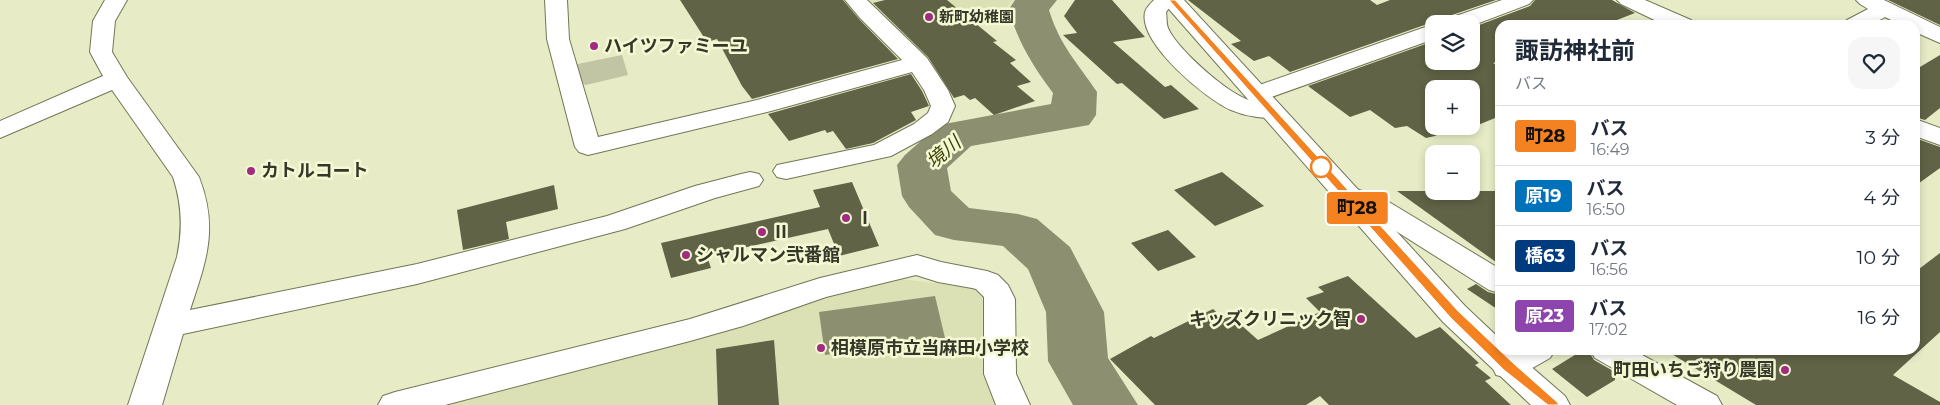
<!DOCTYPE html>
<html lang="ja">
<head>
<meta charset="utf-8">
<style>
  body { margin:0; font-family:Montserrat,"Noto Sans JP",sans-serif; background:#f6f6f7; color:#1f2937; height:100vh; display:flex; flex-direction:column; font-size:19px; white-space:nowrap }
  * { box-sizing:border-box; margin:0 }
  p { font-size:16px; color:#747a83 }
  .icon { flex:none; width:28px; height:28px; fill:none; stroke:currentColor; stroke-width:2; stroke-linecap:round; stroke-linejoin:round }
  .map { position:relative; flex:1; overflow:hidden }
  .side { position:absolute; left:1495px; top:20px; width:425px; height:335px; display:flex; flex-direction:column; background:#fff; border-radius:15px; box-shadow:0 2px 8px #0003 }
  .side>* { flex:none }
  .badge { padding:0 10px; border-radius:4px; font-size:18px; line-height:32px }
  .buttons { position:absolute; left:1425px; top:15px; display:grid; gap:10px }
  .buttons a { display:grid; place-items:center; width:55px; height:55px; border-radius:10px; background:#fff; box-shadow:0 2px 8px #0003; font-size:25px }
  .map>.badge { position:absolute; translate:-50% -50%; box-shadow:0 0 0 2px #fff }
  .round { display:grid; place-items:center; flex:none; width:52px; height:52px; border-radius:15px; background:#f6f6f7 }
  .head { display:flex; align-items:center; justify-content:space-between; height:85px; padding:0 20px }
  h1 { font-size:24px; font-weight:700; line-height:38px }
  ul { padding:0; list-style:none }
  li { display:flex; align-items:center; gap:15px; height:60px; padding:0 20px; border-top:1px solid #e0e1e3 }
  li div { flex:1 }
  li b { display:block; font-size:19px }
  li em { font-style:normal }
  li .badge { min-width:55px; font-weight:700; text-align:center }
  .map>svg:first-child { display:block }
</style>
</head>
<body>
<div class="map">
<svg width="1940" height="405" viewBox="0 0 1940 405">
  <rect width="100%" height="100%" fill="#e7ecc7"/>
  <g fill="#dce1b5">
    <polygon points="872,0 1013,0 1003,12 902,39 863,2"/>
    <polygon points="901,279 976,288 984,296 989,310 984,369 998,405 436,405 740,326 825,298"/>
  </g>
  <polygon fill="#c1c5a3" points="622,55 628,75 586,85 577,82 573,65"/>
  <polygon fill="#8c9070" points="935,296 945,338 825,355 819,312"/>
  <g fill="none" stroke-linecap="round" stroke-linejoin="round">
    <path fill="#8c9070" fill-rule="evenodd" d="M1015,0H1057L1049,10C1060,46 1077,62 1097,92L1096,115L1089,125L971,146L947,168L951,191L969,208L1018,214L1037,219L1070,247L1104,312L1108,358L1138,405H1073L1048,361L1046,312L1028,269L1003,246L954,240L935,235L909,207L902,196L897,165L905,155L939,125L1051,104L1053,93C1033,66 1017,41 1009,9Z"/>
  </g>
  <g fill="#606345">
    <polygon points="680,0 843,0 859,19 898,59 752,99 742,86 717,39 707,42"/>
    <polygon points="885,0 947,0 997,41 993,42 1016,60 1010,63 1031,82 1017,86 1035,101 994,115 975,98 970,100 964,95 954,98 928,57 873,3"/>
    <polygon points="1075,0 1112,0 1145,37 1113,42 1165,87 1171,85 1199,109 1164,119 1122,83 1117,84 1063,35 1077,33 1064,16"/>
    <polygon points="1188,0 1370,0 1377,5 1390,0 1496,0 1446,17 1442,24 1433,22 1290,72 1269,56 1254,61 1231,44 1241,41"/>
    <polygon points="1535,0 1612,0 1635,13 1604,25 1500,25 1500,61 1493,63 1500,67 1500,116 1473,127 1471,89 1434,89 1434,126 1454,126 1435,136 1426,138 1407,126 1395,128 1370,110 1350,117 1308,86 1434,41 1434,61 1471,61 1471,28 1530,6"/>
    <polygon points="1888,0 1940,0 1940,25"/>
    <polygon points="1940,55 1940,108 1925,120 1915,117 1915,70"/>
    <polygon points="911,74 922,91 929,106 911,112 916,120 873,143 846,149 833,131 827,133 825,130 789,141 768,114"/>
    <polygon points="1915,138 1940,147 1940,168 1915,186"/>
    <polygon points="1222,172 1264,206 1215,226 1174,190"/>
    <polygon points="852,182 879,246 839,256 828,229 707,256 711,268 671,278 661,243 820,207 813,190"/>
    <polygon points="554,185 558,209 506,222 509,239 463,250 457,210"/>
    <polygon points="1397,191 1500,191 1500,265"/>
    <polygon points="1168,230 1196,257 1158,271 1131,243"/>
    <polygon points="1940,253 1940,332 1893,375 1940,402 1940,405 1756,405 1665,350 1915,350 1915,272"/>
    <polygon points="1348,276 1416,338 1440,327 1479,363 1475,365 1491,378 1485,381 1511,405 1329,405 1320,396 1306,405 1155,405 1110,359 1151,336 1154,338 1213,309 1224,319 1231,316 1258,340 1320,312 1306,298 1324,292 1318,287"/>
    <polygon points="1476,284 1488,292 1500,295 1500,311 1467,289"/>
    <polygon points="774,340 779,405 718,405 716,349"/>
    <polygon points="1583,350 1588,350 1594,360 1615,372 1615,380 1587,397 1552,369"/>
  </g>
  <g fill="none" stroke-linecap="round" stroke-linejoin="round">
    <defs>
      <g id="minor">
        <path d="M105,0H127L115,21L112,52L127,77L199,177C219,229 206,261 190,310L417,264L607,216L695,186L741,174L750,172L759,174L763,180L759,186L715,198L625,229L417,284L183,334L162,405H128L177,257C183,229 182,204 173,177L112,90L0,138V121L103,76L90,52L93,21Z"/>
        <polygon points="545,0 567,0 569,39 598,137 757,100 902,60 860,18 845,0 867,0 927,58 948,90 955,106 948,122 932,134 891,156 786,179 777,177 773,171 777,165 874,145 914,124 928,113 931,106 924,90 912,72 771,111 588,155 579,152 575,147 547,39"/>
        <path d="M1154,0H1176L1166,12C1167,17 1166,23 1168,28C1177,49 1227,93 1249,100C1259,103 1270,103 1280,106L1283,111L1280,116C1265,120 1245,116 1231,110C1206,99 1138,43 1145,12C1146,8 1151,3 1154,0Z"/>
        <polygon points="1502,0 1533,0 1529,4 1471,26 1471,24 1444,24 1447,19"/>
        <polygon points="1617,0 1645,0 1691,20 1694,25 1665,25 1621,4"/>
        <polygon points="1856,0 1884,0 1940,27 1940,43 1915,32 1915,25 1901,25 1885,17 1871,25 1844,25 1847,20 1868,9 1860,4"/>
        <polygon points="1434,24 1434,39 1266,99 1257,101 1248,99 1245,94 1248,89"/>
        <polygon points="1915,119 1940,128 1940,145 1915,136"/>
        <polygon points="1342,183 1389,202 1500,269 1500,293 1489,290 1369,214 1332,197 1328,191 1332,185"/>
        <polygon points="917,255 941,262 987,271 998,275 1008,285 1015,299 1016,374 1030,405 996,405 984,374 984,297 976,289 972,288 938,282 916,275 826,297 743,326 690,341 445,405 378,405 383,396 395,392 690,319 820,278"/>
        <polygon points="1511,350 1555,350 1550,358 1520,375 1508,378 1496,375 1492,366 1496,357"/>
        <polygon points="1590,350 1633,350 1717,396 1722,405 1677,405 1595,358"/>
      </g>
      <polygon id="primary" points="1161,0 1184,0 1465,306 1500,339 1500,350 1512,350 1565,396 1570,405 1531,405 1443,322"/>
    </defs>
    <use href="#minor" stroke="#727655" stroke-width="2"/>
    <use href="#primary" stroke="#727655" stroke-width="2"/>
    <use href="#minor" fill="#fff" fill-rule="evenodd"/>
    <use href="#primary" fill="#fff" fill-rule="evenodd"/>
  </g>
  <polygon fill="#f58220" stroke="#fff" points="1169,0 1175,0 1458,311 1513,363 1557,402 1559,405 1548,405 1504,370 1450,317"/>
  <g fill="#a32a80" stroke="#f4f9d4" stroke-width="2">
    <circle cx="929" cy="17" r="5"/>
    <circle cx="594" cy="46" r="5"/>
    <circle cx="251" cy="171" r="5"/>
    <circle cx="846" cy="218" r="5"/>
    <circle cx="762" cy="232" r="5"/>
    <circle cx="686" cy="255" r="5"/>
    <circle cx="1361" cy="319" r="5"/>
    <circle cx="821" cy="348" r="5"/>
    <circle cx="1785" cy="370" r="5"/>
  </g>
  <circle fill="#fff" stroke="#f58220" stroke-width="2.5" cx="1321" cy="167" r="10"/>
  <g text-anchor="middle" stroke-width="5" stroke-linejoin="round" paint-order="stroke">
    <g font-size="15" font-weight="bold" fill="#353728" stroke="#f4f9d4" text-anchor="start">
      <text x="939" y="22">新町幼稚園</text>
    </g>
    <g font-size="18" font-weight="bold" fill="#353728" stroke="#f4f9d4" text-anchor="start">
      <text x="604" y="52">ハイツファミーユ</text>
      <text x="261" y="177">カトルコート</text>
      <text x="856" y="224">Ⅰ</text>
      <text x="772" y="238">Ⅱ</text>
      <text x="696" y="261">シャルマン弐番館</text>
      <text x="1351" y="325" text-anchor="end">キッズクリニック智</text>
      <text x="831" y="354">相模原市立当麻田小学校</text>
      <text x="1775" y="376" text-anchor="end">町田いちご狩り農園</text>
    </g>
    <g font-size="19" font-style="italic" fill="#3f4308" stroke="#f4f9d4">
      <text transform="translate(943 152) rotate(-40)" y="7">境川</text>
    </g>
  </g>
</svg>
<div class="buttons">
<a><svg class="icon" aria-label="layers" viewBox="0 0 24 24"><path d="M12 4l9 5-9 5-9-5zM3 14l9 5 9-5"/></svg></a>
<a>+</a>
<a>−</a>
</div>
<b class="badge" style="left:1357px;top:208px;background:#f58220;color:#111">町28</b>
<section class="side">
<div class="head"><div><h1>諏訪神社前</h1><p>バス</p></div><a class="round"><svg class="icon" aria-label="heart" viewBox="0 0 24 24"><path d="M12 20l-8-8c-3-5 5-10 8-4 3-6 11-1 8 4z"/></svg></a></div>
<ul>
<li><span class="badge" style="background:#f58220;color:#111">町28</span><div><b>バス</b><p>16:49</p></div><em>3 分</em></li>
<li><span class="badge" style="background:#0072bc;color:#fff">原19</span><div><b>バス</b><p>16:50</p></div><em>4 分</em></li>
<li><span class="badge" style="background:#003b80;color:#fff">橋63</span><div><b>バス</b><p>16:56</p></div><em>10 分</em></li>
<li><span class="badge" style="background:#8e44ad;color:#fff">原23</span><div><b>バス</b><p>17:02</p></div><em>16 分</em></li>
</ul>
</section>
</div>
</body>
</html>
